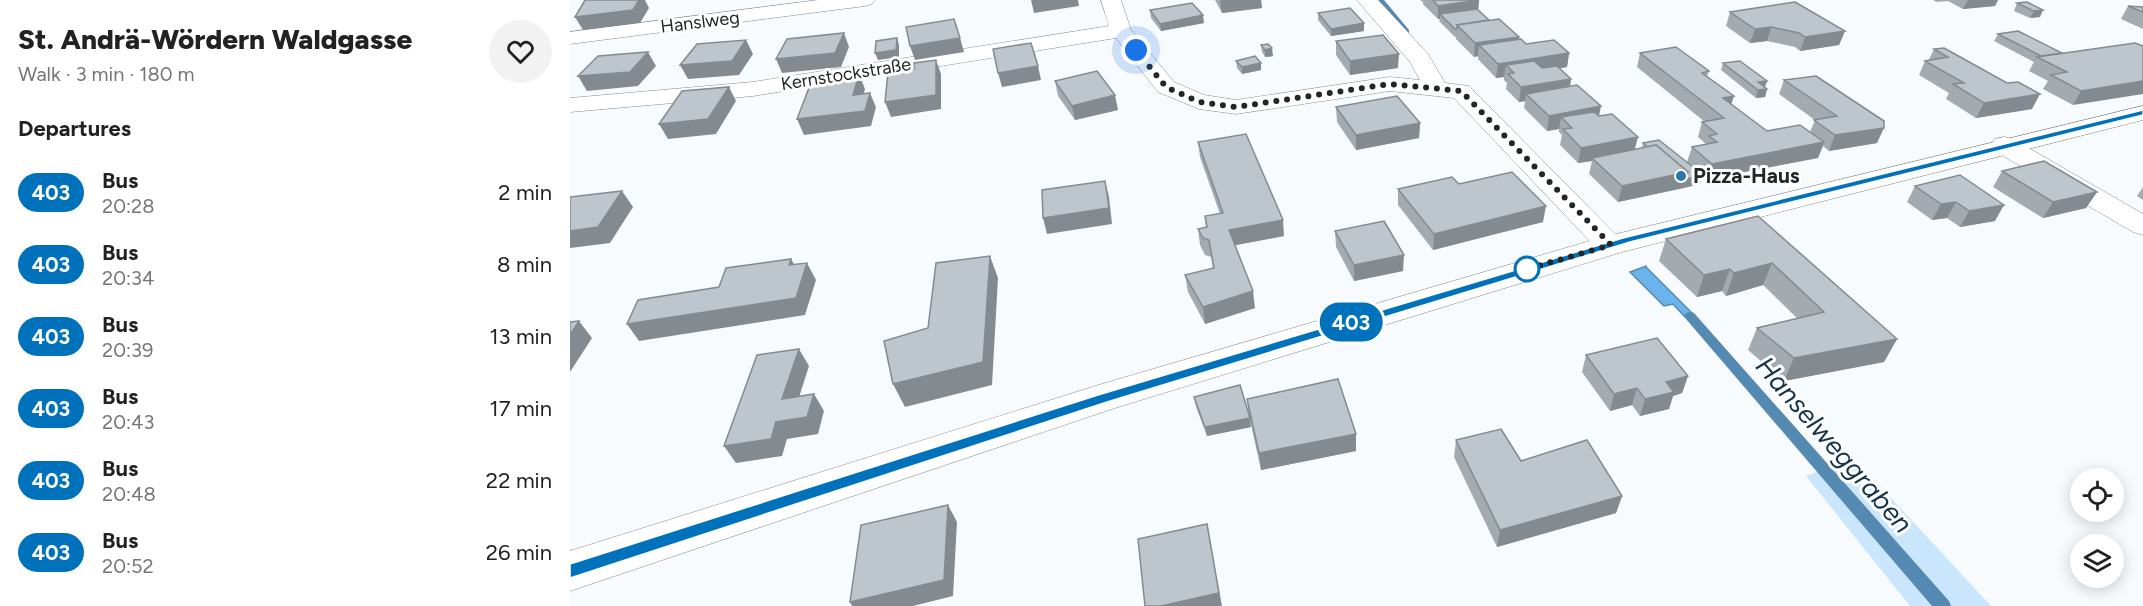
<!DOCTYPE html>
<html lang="en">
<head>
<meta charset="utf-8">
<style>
  body { margin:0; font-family:Figtree,sans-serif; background:#f2f2f2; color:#222; height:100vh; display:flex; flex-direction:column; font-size:22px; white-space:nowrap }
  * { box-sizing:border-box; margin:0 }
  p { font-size:20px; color:#767676 }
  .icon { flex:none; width:33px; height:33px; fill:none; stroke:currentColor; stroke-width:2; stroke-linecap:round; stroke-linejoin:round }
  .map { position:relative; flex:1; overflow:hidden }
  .sheet { display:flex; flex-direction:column; background:#fff; width:570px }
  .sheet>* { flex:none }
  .badge { padding:0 12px; border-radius:20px; font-size:21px; line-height:39px }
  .tools { position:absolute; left:1500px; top:468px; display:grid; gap:12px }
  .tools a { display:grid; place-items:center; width:54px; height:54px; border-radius:50%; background:#fff; box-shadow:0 3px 15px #0003; font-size:30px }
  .you { position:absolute; width:30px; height:30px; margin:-15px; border:4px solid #fff; border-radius:50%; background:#1a73e8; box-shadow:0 0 0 9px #1a73e833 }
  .map>.badge { position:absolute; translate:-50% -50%; box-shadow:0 0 0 3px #fff }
  h2 { padding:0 18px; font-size:22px; line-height:54px }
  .round { display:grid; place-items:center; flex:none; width:63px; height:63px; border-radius:32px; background:#f2f2f2 }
  .headline { display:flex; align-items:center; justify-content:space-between; height:102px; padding:0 18px }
  h1 { font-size:28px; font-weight:800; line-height:45px }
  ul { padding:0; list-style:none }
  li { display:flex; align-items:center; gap:18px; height:72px; padding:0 18px }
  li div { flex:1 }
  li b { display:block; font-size:22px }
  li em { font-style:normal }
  li .badge { min-width:66px; font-weight:700; text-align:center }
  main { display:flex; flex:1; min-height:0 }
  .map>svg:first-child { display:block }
</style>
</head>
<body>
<main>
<section class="sheet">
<div class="headline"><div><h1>St. Andrä-Wördern Waldgasse</h1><p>Walk · 3 min · 180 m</p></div><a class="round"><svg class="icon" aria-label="heart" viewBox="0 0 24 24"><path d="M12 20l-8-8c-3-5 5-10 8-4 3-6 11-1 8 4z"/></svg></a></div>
<h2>Departures</h2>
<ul>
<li><span class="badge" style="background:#0072bc;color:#fff">403</span><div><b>Bus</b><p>20:28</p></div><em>2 min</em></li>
<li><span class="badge" style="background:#0072bc;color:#fff">403</span><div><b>Bus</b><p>20:34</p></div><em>8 min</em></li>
<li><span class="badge" style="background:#0072bc;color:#fff">403</span><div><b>Bus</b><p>20:39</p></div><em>13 min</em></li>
<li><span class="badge" style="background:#0072bc;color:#fff">403</span><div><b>Bus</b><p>20:43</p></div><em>17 min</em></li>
<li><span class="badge" style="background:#0072bc;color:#fff">403</span><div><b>Bus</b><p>20:48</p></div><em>22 min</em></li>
<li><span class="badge" style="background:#0072bc;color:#fff">403</span><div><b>Bus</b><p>20:52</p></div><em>26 min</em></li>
</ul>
</section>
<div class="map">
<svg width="1573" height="606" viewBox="0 0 1573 606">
  <rect width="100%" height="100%" fill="#f8fbfe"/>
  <polygon fill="#c9e6fc" points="1284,458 1421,606 1340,606 1236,476"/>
  <polygon fill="#6ab4eb" stroke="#5489b1" stroke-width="1.5" points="1076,266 1076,267 1124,315 1115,317 1103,304 1094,306 1060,272"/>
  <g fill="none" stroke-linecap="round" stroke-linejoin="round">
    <g fill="#5489b1" fill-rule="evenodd">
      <polygon points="806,0 814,0 839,30 839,34 833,34"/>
      <polygon points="1120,312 1124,313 1379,601 1381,606 1362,606 1116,319 1114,316 1116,313"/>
    </g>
    <defs>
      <g id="minor">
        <polygon points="248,0 305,0 302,4 295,6 0,44 0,32"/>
        <polygon points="531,0 551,0 561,30 604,82 634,95 666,100 820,77 850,80 840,62 787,0 808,0 858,54 875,83 899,86 1056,245 1052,252 1041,254 1030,252 884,98 820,91 666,114 629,109 588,92 546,38 183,96 0,112 0,98 183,82 539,26"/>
        <polygon points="1434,137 1443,139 1573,214 1573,235 1563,232 1425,151 1421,145 1425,139"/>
      </g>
      <polygon id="secondary" points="1573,106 1573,120 1052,252 545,408 0,591 0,551 532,384 1030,238"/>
    </defs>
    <use href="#minor" stroke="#828b92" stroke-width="1"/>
    <use href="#secondary" stroke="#828b92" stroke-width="1"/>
    <use href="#minor" fill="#fff" fill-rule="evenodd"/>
    <use href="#secondary" fill="#fff" fill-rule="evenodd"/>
  </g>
  <g fill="#a3aab0">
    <polygon points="645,0 691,0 692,8 652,13"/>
    <polygon points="850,0 909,0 908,10 919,20 948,39 956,44 999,53 997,67 990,68 1001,79 1000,86 1029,116 1065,149 1072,148 1073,143 1131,174 1117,162 1122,147 1136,144 1128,137 1132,122 1135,122 1067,67 1070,53 1139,71 1137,76 1164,96 1161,104 1197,131 1240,132 1245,120 1209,94 1214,80 1307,143 1259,151 1253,146 1248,158 1137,179 1133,176 1130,184 1048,202 1019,174 1022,161 1008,163 990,145 992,135 989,132 989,129 977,131 954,108 955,101 949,102 936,89 937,83 934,80 934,77 926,78 908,59 908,56 904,57 886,39 886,37 885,37 869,21 870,19 868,19 853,4 853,2"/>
    <polygon points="1363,0 1428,0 1425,6 1393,9 1378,1 1367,2"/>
    <polygon points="1457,2 1470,17 1460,18 1444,11 1447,3"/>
    <polygon points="1558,6 1573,7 1573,29 1551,19"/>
    <polygon points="580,10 634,23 591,31 581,18"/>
    <polygon points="1160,12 1275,31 1269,45 1230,51 1225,47 1197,41 1180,43 1156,26"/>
    <polygon points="748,13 794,23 794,31 761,36 748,20"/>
    <polygon points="1428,34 1492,53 1573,46 1503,105 1473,89 1478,81 1459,71 1464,62 1424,41"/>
    <polygon points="766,41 828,68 780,75 766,55"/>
    <polygon points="691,45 703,56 695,57 692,52"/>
    <polygon points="1374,48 1462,109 1406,118 1376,99 1379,93 1349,75 1355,61 1359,60 1364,49"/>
    <polygon points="666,61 691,70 672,74 667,68"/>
    <polygon points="1153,63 1197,81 1195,87 1197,89 1195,97 1186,98 1151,70"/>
    <polygon points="485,81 548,110 505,120 488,96"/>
    <polygon points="766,107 850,123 849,138 786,150 767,122"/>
    <polygon points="628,142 714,236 665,245 685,308 635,324 618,292 615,275 643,268 641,257 635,255 630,245 628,229 636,227 635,216 650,214 630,157"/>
    <polygon points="1432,171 1527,192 1516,208 1473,218 1423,187"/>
    <polygon points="1390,175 1425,221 1390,227 1377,218 1362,220 1337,202 1345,186"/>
    <polygon points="889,184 973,222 863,250 828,205 828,189"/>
    <polygon points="1573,187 1573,200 1567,196"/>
    <polygon points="1188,216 1327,339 1314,362 1214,381 1178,350 1187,328 1227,318 1193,285 1156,296 1152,291 1127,297 1089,261 1096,239"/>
    <polygon points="765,231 833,271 784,281 766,247"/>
    <polygon points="1016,355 1118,376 1112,393 1103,396 1099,409 1070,416 1062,405 1040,411 1012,372"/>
    <polygon points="624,397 679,416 677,399 786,451 691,470 680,420 681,427 637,436 626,407"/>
    <polygon points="886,440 951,461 1052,496 1046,513 927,547 884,457"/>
  </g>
  <g fill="#848b90">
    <polygon points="69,0 75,0 79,8 70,23 13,30 5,17"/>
    <polygon points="461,0 508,0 509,6 464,13"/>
    <polygon points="650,0 691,0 692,8 652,13"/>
    <polygon points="909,0 908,13 870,14 870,19 868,19 868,6"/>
    <polygon points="1398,0 1428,0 1425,6 1393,9"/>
    <polygon points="1473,10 1470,17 1460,18 1464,11"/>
    <polygon points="633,15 634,23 591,31 590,24"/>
    <polygon points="794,23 794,31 761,36 761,29"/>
    <polygon points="1201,27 1197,41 1180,43 1185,29"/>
    <polygon points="1275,31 1269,45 1230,51 1235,37"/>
    <polygon points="274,33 279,47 271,67 212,73 206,59"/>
    <polygon points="949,37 947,51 909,45 908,56 904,57 905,43"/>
    <polygon points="327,38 329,45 329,57 308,60 305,53"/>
    <polygon points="390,38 394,52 345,60 340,46"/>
    <polygon points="176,40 183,54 169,75 118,79 110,65"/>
    <polygon points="702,48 703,56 695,57 695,50"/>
    <polygon points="78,52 86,66 68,86 17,91 8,76"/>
    <polygon points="999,53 997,67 944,76 944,73 936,65 934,77 926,78 928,64"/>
    <polygon points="829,54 828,68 780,75 780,61"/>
    <polygon points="366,60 371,74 371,109 321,117 315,102"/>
    <polygon points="691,63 691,70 672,74 672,67"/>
    <polygon points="468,66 471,80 432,87 428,73"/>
    <polygon points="289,74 295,89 289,109 283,95"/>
    <polygon points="1001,79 999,93 956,94 955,101 949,102 951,87"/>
    <polygon points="1197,81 1194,89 1188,82"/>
    <polygon points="1573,81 1573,94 1503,105 1511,91"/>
    <polygon points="159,87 166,101 146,134 98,139 89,124"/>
    <polygon points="1197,89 1195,97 1186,98 1188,90"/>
    <polygon points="300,93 306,107 301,126 234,135 227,119"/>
    <polygon points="1470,94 1462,109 1406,118 1414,103"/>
    <polygon points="545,95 548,110 505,120 502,106"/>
    <polygon points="1164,96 1159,111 1153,98"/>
    <polygon points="1031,106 1028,121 991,117 989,129 977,131 979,116"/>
    <polygon points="850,123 849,138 786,150 786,135"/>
    <polygon points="1314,128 1307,143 1259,151 1265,135"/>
    <polygon points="1068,137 1064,152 1022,158 1022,161 1008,163 1011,148"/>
    <polygon points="1254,142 1248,158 1137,179 1142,164"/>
    <polygon points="1118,172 1114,188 1048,202 1052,186"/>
    <polygon points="1133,175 1130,184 1114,188 1116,179"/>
    <polygon points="535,181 539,197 542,224 477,234 473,218"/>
    <polygon points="52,191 63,207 40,243 0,248 0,231"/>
    <polygon points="1527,192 1516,208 1473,218 1483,202"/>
    <polygon points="1386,202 1377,218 1362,220 1371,204"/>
    <polygon points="1434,205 1425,221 1390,227 1399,211"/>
    <polygon points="976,206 973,222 863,250 864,234"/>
    <polygon points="713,220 714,236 661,246 659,230"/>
    <polygon points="834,255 833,271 784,281 784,265"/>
    <polygon points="420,256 428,278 422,385 335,407 323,384"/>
    <polygon points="221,259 230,275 219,265"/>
    <polygon points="237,263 246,280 235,315 69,341 57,324"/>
    <polygon points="1202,263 1193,285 1156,296 1164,273"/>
    <polygon points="1160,269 1152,291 1127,297 1134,275"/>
    <polygon points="683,291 685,308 635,324 633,307"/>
    <polygon points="9,321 22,338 0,372 0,335"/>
    <polygon points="1327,339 1314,362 1214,381 1224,358"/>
    <polygon points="229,349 239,366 223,416 212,399"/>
    <polygon points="1118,376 1112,393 1103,396 1099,409 1070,416 1075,399 1096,382"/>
    <polygon points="1067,388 1062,405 1040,411 1044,394"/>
    <polygon points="244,394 254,411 248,434 217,439 212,456 166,463 154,446 206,422"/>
    <polygon points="680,418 681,427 637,436 635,427"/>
    <polygon points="786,434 786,451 691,470 689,453"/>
    <polygon points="1052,496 1046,513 927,547 930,530"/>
    <polygon points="378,505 387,522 383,596 343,606 282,606 280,602"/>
    <polygon points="637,524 652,606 591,606"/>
  </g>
  <g fill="#bdc6cd" stroke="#848b90" stroke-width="1.5">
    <polygon points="15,0 69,0 63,10 5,17"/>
    <polygon points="863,0 909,0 868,6"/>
    <polygon points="1225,2 1275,31 1235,37 1229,33 1201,27 1185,29 1160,12"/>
    <polygon points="1457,2 1473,10 1464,11 1447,3"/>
    <polygon points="622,3 633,15 590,24 580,10"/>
    <polygon points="1558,6 1573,7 1573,12"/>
    <polygon points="780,8 794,23 761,29 748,13"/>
    <polygon points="907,9 919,20 887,25 887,29 885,29 870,14"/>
    <polygon points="384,19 390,38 340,46 336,27"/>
    <polygon points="929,19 949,37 905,43 887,25"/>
    <polygon points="1448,31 1492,53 1471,56 1428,34"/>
    <polygon points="274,33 265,53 206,59 217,39"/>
    <polygon points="813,35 829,54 780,61 766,41"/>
    <polygon points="327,38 326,50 305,53 306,41"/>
    <polygon points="951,39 956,44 984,40 999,53 928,64 909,45"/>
    <polygon points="176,40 162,61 110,65 127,44"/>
    <polygon points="461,43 468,66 428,73 423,49"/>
    <polygon points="1565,43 1573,46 1573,81 1511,91 1481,75 1497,72 1467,57"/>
    <polygon points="698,44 702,48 695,50 691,45"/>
    <polygon points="1106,47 1139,71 1132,73 1164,96 1153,98 1197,131 1230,125 1254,142 1142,164 1122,147 1147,142 1139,136 1147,134 1132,122 1154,118 1070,53"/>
    <polygon points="1374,48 1437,83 1448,82 1470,94 1414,103 1383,84 1394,83 1355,61 1378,57 1364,49"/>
    <polygon points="78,52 60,72 8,76 28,56"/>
    <polygon points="685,56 691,63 672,67 666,61"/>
    <polygon points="366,60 366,95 315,102 318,72 344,69 344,63"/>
    <polygon points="964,61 972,68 987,66 1001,79 951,87 938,74 944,73 936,65"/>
    <polygon points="1170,61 1197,81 1188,82 1197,89 1188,90 1153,63"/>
    <polygon points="527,71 545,95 502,106 485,81"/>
    <polygon points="289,74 283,95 300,93 295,111 227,119 242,80"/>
    <polygon points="1246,76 1314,121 1314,128 1265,135 1244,120 1267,116 1214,80"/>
    <polygon points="1007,85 1031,106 979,116 956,94"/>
    <polygon points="159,87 138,119 89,124 112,91"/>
    <polygon points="827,96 850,123 786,135 766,107"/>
    <polygon points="1024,112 1029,116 1042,114 1068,137 1011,148 993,129 1002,128 991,117"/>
    <polygon points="676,134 713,220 659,230 683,291 633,307 615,275 644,268 639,240 633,238 628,229 637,227 635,216 653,213 628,142"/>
    <polygon points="1089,140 1133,175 1116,179 1118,172 1086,145 1078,147 1073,143"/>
    <polygon points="1086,145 1118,172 1052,186 1022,158"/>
    <polygon points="1474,161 1527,192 1483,202 1432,171"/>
    <polygon points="942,172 976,206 864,234 828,189 882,177 889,184"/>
    <polygon points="1390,175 1434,205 1399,211 1386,202 1371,204 1345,186"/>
    <polygon points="535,181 539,208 473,218 472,190"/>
    <polygon points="52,191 28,227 0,231 0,197"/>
    <polygon points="1188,216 1327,339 1224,358 1187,328 1254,312 1202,263 1164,273 1160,269 1134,275 1096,239"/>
    <polygon points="814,221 834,255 784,265 765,231"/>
    <polygon points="420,256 413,362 323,384 314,341 358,328 366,263"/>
    <polygon points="221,259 219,265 237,263 226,298 57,324 68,300 149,287 156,268"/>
    <polygon points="9,321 0,335 0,322"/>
    <polygon points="1087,338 1118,376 1096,382 1104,392 1075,399 1067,388 1044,394 1016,355"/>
    <polygon points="229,349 212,399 244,394 237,417 206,422 201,439 154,446 187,355"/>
    <polygon points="768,379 786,434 689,453 677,399"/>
    <polygon points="670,385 680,418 635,427 624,397"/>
    <polygon points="931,429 951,461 1017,440 1052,496 930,530 886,440"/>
    <polygon points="378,505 374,580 280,602 291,525"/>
    <polygon points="637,524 649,593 591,606 575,606 568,539"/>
  </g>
  <polygon fill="#0072bc" stroke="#fff" stroke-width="1.5" points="1573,110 1573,115 1060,242 537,402 0,578 0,564 528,395 1053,238"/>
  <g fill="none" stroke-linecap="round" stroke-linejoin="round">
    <polyline stroke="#222629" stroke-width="6" stroke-dasharray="0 10.8" points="566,50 596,87 629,102 666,107 820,84 891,91 1041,245 957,269"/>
  </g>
  <circle fill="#2b76a9" stroke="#fff" stroke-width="2" cx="1111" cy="176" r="6"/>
  <circle fill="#fff" stroke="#0072bc" stroke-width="3" cx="957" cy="269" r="12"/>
  <g text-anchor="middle" stroke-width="6" stroke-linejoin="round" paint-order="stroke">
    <g font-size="18" fill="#222629" stroke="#fff">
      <text transform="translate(130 22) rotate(-7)" y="6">Hanslweg</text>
      <text transform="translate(276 74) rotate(-9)" y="6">Kernstockstraße</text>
    </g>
    <g font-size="21" font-weight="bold" fill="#222629" stroke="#fff" text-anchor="start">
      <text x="1123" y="183">Pizza-Haus</text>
    </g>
    <g font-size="27" font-style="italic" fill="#133349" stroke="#fff">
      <text transform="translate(1264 445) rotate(49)" y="9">Hanselweggraben</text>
    </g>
  </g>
</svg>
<div class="tools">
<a><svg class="icon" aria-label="locate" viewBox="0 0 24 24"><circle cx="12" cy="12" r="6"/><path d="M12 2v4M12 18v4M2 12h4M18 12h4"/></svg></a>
<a><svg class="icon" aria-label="layers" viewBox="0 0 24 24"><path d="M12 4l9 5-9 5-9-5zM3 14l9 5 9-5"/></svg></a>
</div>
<div class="you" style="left:566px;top:50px"></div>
<b class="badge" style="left:781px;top:322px;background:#0072bc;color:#fff">403</b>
</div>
</main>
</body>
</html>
